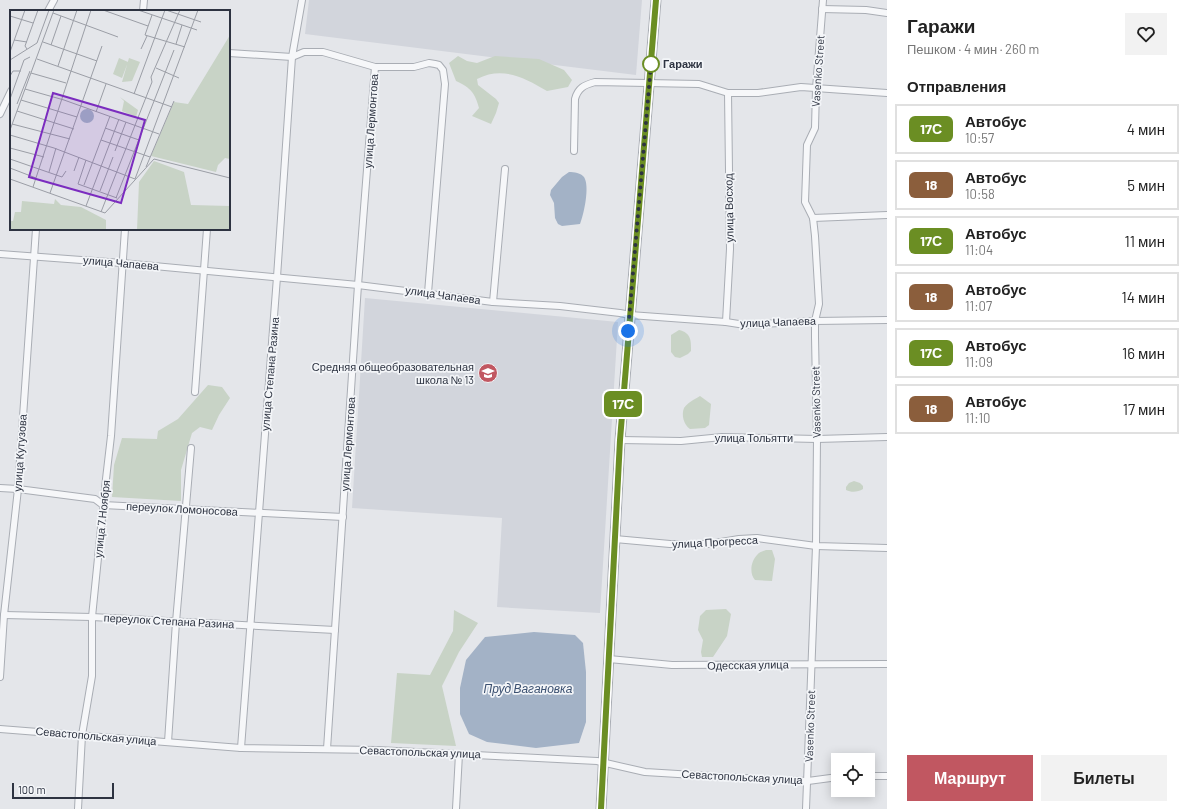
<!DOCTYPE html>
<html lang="ru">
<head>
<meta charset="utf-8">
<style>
  body { margin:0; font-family:Barlow,sans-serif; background:#f2f2f2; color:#222; height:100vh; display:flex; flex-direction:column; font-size:15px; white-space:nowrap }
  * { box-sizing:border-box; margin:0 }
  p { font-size:13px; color:#767676 }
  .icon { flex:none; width:22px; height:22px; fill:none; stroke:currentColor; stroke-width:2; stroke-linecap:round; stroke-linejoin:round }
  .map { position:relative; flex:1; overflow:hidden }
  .panel { display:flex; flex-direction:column; background:#fff; width:300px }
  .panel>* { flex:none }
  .badge { padding:0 8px; border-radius:6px; font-size:14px; line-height:26px }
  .buttons { position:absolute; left:831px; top:753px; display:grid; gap:8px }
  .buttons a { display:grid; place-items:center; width:44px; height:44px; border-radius:0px; background:#fff; box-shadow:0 2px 10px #0003; font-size:20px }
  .scale { position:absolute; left:12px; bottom:10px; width:102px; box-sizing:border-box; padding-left:4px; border:2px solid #2d3341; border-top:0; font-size:11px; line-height:14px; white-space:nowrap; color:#2d3341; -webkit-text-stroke:3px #f3f5f8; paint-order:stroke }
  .you { position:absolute; width:20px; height:20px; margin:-10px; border:3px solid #fff; border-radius:50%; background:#1a73e8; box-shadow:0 0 0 6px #1a73e833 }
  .map>.badge { position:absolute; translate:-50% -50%; box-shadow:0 0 0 2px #fff }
  h2 { padding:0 20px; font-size:15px; line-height:36px }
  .round { display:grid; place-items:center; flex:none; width:42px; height:42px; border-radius:0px; background:#f2f2f2 }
  .headline { display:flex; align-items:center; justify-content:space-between; height:68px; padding:0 20px }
  h1 { font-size:19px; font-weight:600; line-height:30px }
  .cta { display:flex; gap:8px; margin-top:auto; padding:8px 20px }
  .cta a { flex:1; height:46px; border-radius:0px; background:#c15761; color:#fff; font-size:16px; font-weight:600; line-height:46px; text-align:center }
  .cta a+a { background:#f2f2f2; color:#222 }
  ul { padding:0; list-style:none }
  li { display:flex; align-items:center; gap:12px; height:50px; margin:0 8px 6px; padding:0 12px; border:2px solid #e0e0e0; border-radius:0px }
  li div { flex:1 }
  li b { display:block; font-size:15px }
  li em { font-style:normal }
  li .badge { min-width:44px; font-weight:700; text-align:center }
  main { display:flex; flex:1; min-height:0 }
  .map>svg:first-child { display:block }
</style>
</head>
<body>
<main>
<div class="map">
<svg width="887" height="809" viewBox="0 0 887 809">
  <rect width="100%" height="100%" fill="#e4e6ea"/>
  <g fill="#d2d5dc">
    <polygon points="309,0 642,0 636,75 305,34"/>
    <polygon points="365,298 618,322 600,613 497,607 502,518 352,508"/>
  </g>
  <g fill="#c8d3c6">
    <path d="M458,56L467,61L477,63L495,56L539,59L564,70L572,80L568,87L547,91C524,77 502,66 477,79L478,85L496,99L499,103L496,113L491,124L472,116L479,108C475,93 471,88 456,81L449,63Z"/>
    <path d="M679,330C691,333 691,340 691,351L688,354L680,358L675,357L671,352V335Z"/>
    <polygon points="208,385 222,387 230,398 219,415 212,430 200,427 192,433 181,470 181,501 112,497 114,465 122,438 157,439 158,431 178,419"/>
    <path d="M700,396L711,404L709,425L705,428L690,429C684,425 681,415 684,408C687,403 695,399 700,396Z"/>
    <path d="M854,481L860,483L863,486V489C858,492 852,493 846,490V487L849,483Z"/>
    <path d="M766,550H772L775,559L772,581L755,580C749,573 751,561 757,555C759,552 763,551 766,550Z"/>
    <polygon points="726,609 731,614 727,636 713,657 702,657 701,652 703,640 698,630 700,616 706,610"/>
    <polygon points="454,610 478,623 459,652 442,686 456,746 391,743 397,673 430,675 453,631"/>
  </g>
  <g fill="#a3b2c6">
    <path d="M569,172C574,172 581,173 584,177C590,186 584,214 580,224L562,226L558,224L555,218L554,203L550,195L551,190L562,177Z"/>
    <polygon points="534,632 575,635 583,643 586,672 586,722 579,743 536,748 487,742 469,734 460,714 460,688 466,660 485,637"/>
  </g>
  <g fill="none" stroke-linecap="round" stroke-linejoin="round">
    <defs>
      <g id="street">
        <polyline points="822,9 866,10 887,13"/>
        <polyline points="48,11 54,0"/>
        <polyline points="143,11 144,0"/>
        <polyline points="229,53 292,57 304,52 323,52 375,67 414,67 429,63 435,64 439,65 443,70 445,84 428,293"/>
        <polyline points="0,114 11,91"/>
        <path d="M574,151L575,99C578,88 584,85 595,82L699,84L728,93H758L801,87L887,93"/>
        <polyline points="813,218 887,215"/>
        <polyline points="0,254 122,263 358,285 493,302 560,306 620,313 630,315 726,322 745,325 815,321 887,320"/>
        <polyline points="493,302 505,169"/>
        <polyline points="726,322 730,249 728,93"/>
        <polyline points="195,392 207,229"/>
        <polyline points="620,440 681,441 722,437 817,439 887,437"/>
        <polyline points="0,488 18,489 95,499 103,505 343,517"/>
        <polyline points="615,539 670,544 709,544 739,539 757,538 816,546 887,548"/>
        <polyline points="4,615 92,617 335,630"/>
        <polyline points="609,659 672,665 887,664"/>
        <polyline points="0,677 4,615 18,489 36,229"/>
        <polyline points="0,729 241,748 377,750 597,761 645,772 778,780 808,781 838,777"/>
        <polyline points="168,742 176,622 191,448"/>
        <polyline points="241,748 277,277 292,57 302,0"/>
        <polyline points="327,749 358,285 375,67"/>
        <polyline points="868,776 887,776"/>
        <polyline points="78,809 82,735 92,676 92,617 106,479 111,436 125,229"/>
        <polyline points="456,809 459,754"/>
        <polyline points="806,809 816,546 817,439 815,337 815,321 819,304 815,236 813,218 805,202 807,145 815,128 816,89 823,0"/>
      </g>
      <polyline id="secondary" points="601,809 620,440 656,0"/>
    </defs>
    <use href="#street" stroke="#a9adb4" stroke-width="8"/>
    <use href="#secondary" stroke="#a9adb4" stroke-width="11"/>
    <use href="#street" stroke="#f6f7f9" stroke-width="6"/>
    <use href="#secondary" stroke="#fff" stroke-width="9"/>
  </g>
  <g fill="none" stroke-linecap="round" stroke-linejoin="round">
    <defs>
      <polyline id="line" points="601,809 620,440 656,0"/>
    </defs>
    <use href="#line" stroke="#fff" stroke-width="9"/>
    <use href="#line" stroke="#6b8e23" stroke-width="6"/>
    <polyline stroke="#2d3341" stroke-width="4" stroke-dasharray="0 7.2" points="628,331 651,64"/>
  </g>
  <defs>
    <symbol id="school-disc" viewBox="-11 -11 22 22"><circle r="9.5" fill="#c15761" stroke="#f3f5f8"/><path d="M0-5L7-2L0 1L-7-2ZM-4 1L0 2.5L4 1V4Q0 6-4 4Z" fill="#fff"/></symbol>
  </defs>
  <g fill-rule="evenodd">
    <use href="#school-disc" x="477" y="362" width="22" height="22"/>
  </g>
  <circle fill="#fff" stroke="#6b8e23" stroke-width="2" cx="651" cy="64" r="8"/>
  <g text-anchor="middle" stroke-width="3.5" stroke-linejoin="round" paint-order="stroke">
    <g font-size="11" font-weight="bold" fill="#2d3341" stroke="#f3f5f8" text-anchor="start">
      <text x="663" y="68">Гаражи</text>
    </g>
    <g font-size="11" fill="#2d3341" stroke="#f3f5f8">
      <text transform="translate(818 71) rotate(-86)" y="4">Vasenko Street</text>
      <text transform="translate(371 121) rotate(-86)" y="4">улица Лермонтова</text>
      <text transform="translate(729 208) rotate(-91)" y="4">улица Восход</text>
      <text transform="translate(121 263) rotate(5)" y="4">улица Чапаева</text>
      <text transform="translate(443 295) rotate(8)" y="4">улица Чапаева</text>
      <text transform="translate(778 322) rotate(-2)" y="4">улица Чапаева</text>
      <text transform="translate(270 374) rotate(-85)" y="4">улица Степана Разина</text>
      <text transform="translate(816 402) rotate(-91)" y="4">Vasenko Street</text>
      <text x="754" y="442">улица Тольятти</text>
      <text transform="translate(348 444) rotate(-86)" y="4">улица Лермонтова</text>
      <text transform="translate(20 453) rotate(-86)" y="4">улица Кутузова</text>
      <text transform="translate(182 509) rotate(3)" y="4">переулок Ломоносова</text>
      <text transform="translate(102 519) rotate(-84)" y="4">улица 7 Ноября</text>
      <text transform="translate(715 542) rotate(-3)" y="4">улица Прогресса</text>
      <text transform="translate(169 621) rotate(3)" y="4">переулок Степана Разина</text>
      <text transform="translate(748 665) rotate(-1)" y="4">Одесская улица</text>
      <text transform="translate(810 726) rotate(-88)" y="4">Vasenko Street</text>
      <text transform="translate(96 736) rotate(5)" y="4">Севастопольская улица</text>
      <text transform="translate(420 752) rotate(2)" y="4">Севастопольская улица</text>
      <text transform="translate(742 777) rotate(3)" y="4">Севастопольская улица</text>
    </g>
    <g font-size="11" fill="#2d3341" stroke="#f3f5f8" text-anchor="end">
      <text x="474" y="371">Средняя общеобразовательная<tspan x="474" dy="13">школа № 13</tspan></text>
    </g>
    <g font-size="12" font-style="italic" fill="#3b5070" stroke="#f3f5f8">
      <text x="528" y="693">Пруд Вагановка</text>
    </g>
  </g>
  <g transform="translate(10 10)">
    <rect width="220" height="220" fill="#e4e6ea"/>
    <path d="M220,25V149L215,148L208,155L206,162L141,146L164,92L178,94ZM109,48L118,52L112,68L103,64ZM119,48L130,52L122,71L112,72ZM110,87L128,100L126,107L112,101L114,91ZM144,151L174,162L181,195L220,196V220H127L129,172ZM45,189L51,195L71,197L96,210V220H0V211H3L5,202H11L12,191L44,194Z" fill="#c8d3c6"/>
    <path d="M70 106a7 7 0 1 1 14 0a7 7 0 1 1-14 0Z" fill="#a3b2c6"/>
    <path fill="none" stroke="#9b9ea6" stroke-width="1" d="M93,0L138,16M128,0L187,20M156,0L191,12M43,3L108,27M142,5L135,25L175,37M0,6L23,13M4,30L17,32M33,32L87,51M166,34L172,15M41,35L51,6M17,39L15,36L28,0M131,39L137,26M0,42L15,0M27,49L162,97M0,50L27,33L39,0M48,56L67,0M146,58L169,68M21,63L56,73M0,66L3,61H11M15,79L54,90L149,124M124,84L155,0M0,89L14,50L20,47M11,90L67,107M7,94L20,61M7,101L64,119M86,102L96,74M2,114L60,129M95,118L129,130M0,120L44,0M0,125L44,138L125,169M91,130L140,147M0,138L34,147M105,141L116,112M0,149L52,167L56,161M76,150L68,174L107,188M136,157L164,91M0,158L26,168M64,161L69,147M39,162L46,138M0,169L95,203L144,149L220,168M125,169L188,0M74,175L100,106M23,177L81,0M90,181L103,147M40,183L92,36M106,188L164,40M76,196L109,109M91,202L142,72L141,67L170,0"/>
    <path fill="#7b2cbf" fill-opacity="0.15" stroke="#7b2cbf" stroke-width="2" d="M43,83L135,110L111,193L19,167Z"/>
    <rect width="220" height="220" fill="none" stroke="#2d3341" stroke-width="2"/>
  </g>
</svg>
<div class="buttons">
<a><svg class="icon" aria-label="locate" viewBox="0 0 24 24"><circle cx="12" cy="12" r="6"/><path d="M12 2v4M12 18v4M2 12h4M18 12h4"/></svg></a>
</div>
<div class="scale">100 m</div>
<div class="you" style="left:628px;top:331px"></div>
<b class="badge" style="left:623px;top:404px;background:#6b8e23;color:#fff">17С</b>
</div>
<section class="panel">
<div class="headline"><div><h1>Гаражи</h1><p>Пешком · 4 мин · 260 m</p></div><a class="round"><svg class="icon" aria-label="heart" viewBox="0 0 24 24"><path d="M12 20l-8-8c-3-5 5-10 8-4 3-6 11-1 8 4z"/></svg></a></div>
<h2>Отправления</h2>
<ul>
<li><span class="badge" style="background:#6b8e23;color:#fff">17С</span><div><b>Автобус</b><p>10:57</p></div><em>4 мин</em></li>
<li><span class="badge" style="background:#8b5e3c;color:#fff">18</span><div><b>Автобус</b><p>10:58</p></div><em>5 мин</em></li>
<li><span class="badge" style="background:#6b8e23;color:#fff">17С</span><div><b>Автобус</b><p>11:04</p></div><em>11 мин</em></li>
<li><span class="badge" style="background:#8b5e3c;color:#fff">18</span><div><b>Автобус</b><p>11:07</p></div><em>14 мин</em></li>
<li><span class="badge" style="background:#6b8e23;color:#fff">17С</span><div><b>Автобус</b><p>11:09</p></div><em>16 мин</em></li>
<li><span class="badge" style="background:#8b5e3c;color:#fff">18</span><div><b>Автобус</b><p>11:10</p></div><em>17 мин</em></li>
</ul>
<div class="cta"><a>Маршрут</a><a>Билеты</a></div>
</section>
</main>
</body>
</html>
